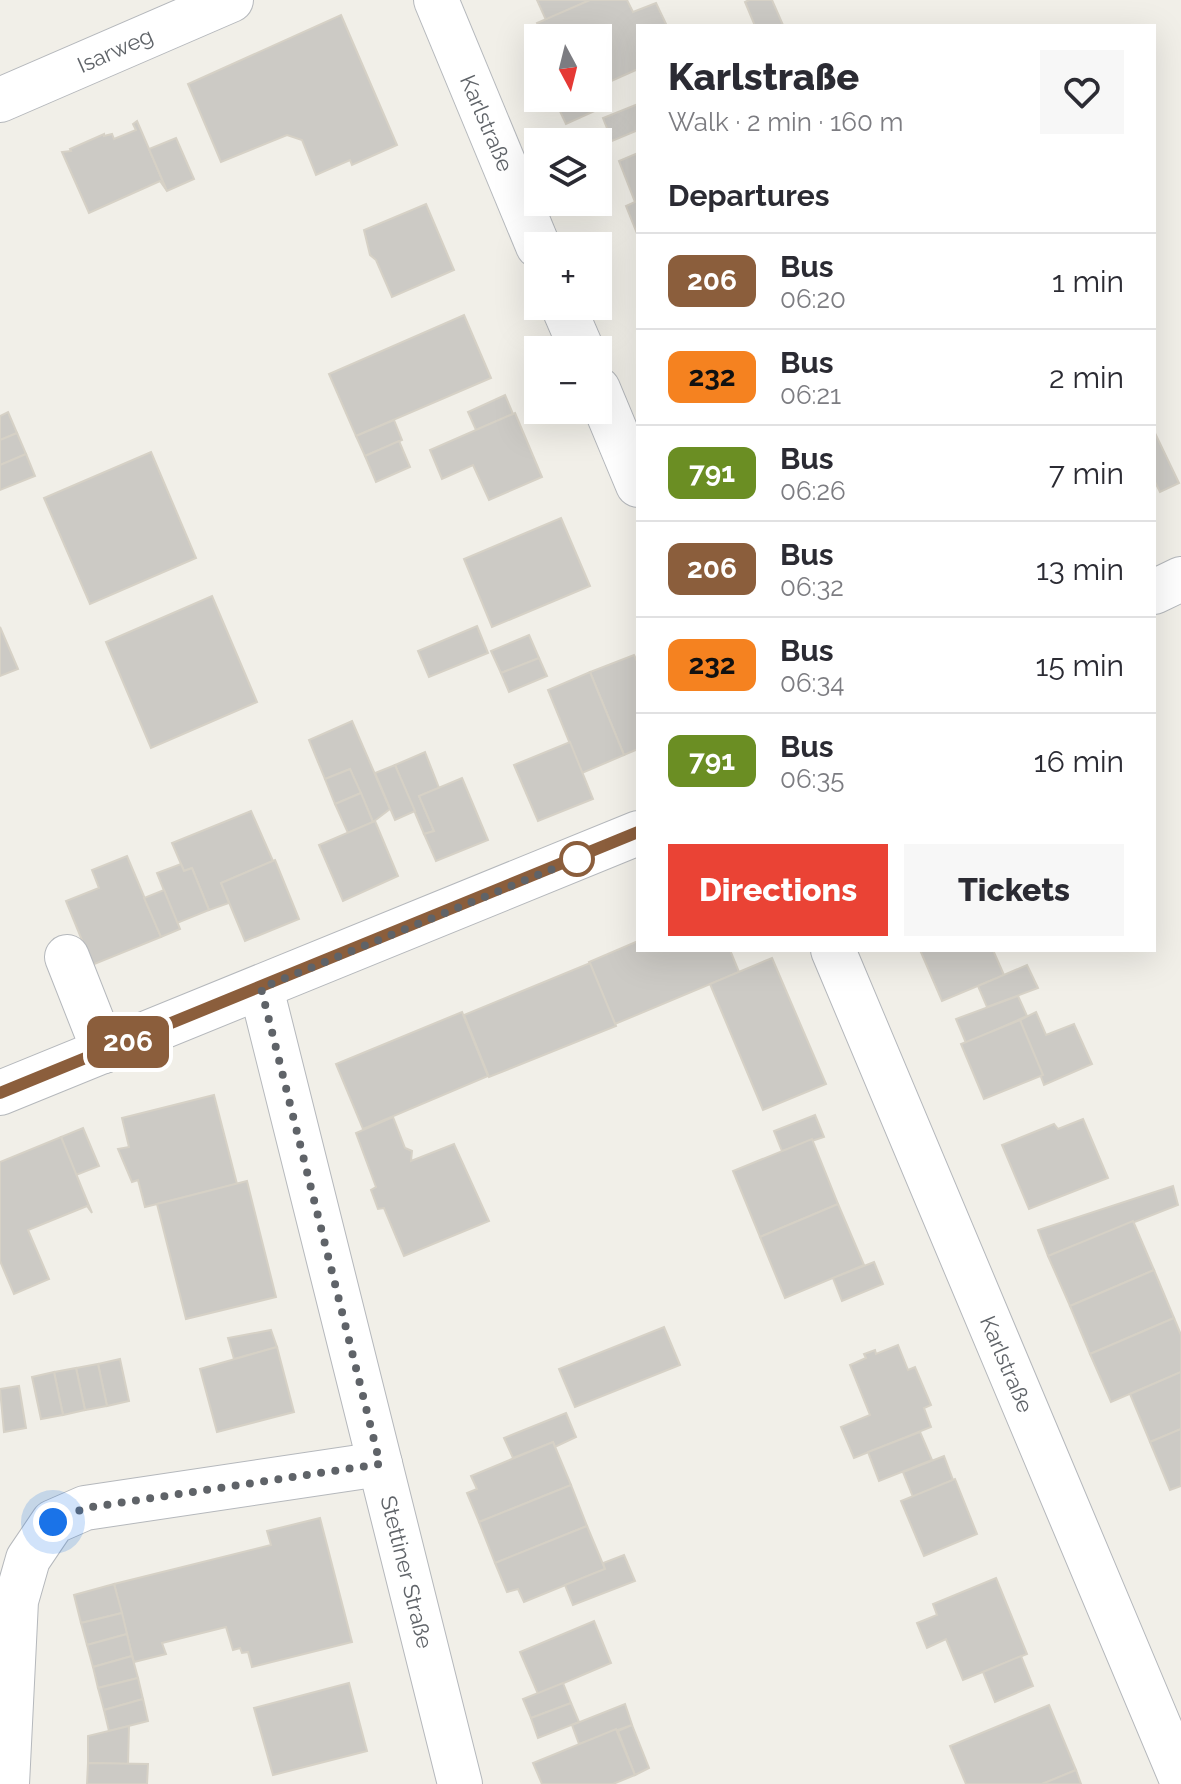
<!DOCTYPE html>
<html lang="en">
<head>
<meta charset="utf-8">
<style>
  body { margin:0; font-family:Raleway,sans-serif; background:#f7f7f7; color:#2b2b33; height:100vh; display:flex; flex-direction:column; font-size:30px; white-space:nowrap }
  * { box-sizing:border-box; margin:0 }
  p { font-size:26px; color:#7c7c81 }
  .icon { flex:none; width:44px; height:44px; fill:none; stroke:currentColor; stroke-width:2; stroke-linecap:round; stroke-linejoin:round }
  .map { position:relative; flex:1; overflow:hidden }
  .drawer { position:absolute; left:636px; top:24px; width:520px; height:928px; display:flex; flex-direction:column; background:#fff; border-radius:0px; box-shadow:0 8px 32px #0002 }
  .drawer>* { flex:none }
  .badge { padding:0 16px; border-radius:12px; font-size:28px; line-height:52px }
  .needle { width:52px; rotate:173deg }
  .buttons { position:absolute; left:524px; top:24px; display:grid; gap:16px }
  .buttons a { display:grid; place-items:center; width:88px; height:88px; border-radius:0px; background:#fff; box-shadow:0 8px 32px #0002; font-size:40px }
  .you { position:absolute; width:40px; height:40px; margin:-20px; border:6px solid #fff; border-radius:50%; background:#1a73e8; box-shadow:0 0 0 12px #1a73e833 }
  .map>.badge { position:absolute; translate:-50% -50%; box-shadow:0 0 0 4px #fff }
  h2 { padding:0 32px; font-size:30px; line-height:72px }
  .round { display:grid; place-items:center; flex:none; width:84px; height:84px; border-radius:0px; background:#f7f7f7 }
  .overview { display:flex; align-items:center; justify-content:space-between; height:136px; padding:0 32px }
  h1 { font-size:38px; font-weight:800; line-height:60px }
  .button { display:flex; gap:16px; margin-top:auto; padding:16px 32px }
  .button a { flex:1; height:92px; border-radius:0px; background:#ea4335; color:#fff; font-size:32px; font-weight:800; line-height:92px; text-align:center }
  .button a+a { background:#f7f7f7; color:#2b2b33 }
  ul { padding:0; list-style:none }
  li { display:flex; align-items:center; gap:24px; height:96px; padding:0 32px; border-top:2px solid #e1e1e2 }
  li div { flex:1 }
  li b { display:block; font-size:30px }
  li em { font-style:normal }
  li .badge { min-width:88px; font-weight:700; text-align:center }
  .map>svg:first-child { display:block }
</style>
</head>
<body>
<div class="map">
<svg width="1181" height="1784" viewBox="0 0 1181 1784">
  <rect width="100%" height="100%" fill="#f1efe8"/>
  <g fill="#cccac5" stroke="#d6d1c6" stroke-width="2">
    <polygon points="537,0 590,0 546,20"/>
    <polygon points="590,0 627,0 633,12 656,3 667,26 638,26 638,69 598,87 598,38 543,38 537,23"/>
    <polygon points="749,0 772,0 783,25 755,26 745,2"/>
    <polygon points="341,15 397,145 352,165 350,160 316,175 302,140 287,135 221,162 188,84"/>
    <polygon points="573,98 594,98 599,109 566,124 557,105"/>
    <polygon points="638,104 638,130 612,141 603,118"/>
    <polygon points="137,121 167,191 160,181 89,213 62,152 71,151 70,149 104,134 104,136 112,134 114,139 136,130 133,124"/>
    <polygon points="176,138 194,179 167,191 149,149"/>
    <polygon points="638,153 638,236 626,206 635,202 619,161"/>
    <polygon points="426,204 454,270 392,297 376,260 370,255 364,230"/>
    <polygon points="464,315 491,378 356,436 329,374"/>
    <polygon points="505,395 513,414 476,430 468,412"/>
    <polygon points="8,412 17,433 0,440 0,416"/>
    <polygon points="515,413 542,477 489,500 473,465 442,479 430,450"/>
    <polygon points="394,420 402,440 365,456 356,436"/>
    <polygon points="1154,431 1179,483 1160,492 1154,480"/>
    <polygon points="17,433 26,454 0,465 0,440"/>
    <polygon points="399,441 410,467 376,482 365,456"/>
    <polygon points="151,452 196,558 90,604 44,498"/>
    <polygon points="26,454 35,476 0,490 0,465"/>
    <polygon points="561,518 590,586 492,627 464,559"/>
    <polygon points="212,596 257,702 151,748 106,642"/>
    <polygon points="477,626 488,653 429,677 418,651"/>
    <polygon points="0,627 18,669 0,676"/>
    <polygon points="529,635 539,658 501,673 491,651"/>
    <polygon points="634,655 638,663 638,749 624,755 590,672"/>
    <polygon points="539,658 547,676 509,692 501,673"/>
    <polygon points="590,672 624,755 582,773 548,690"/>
    <polygon points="352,721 390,809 373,822 350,769 325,779 309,740"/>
    <polygon points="570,742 593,799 538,821 514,765"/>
    <polygon points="425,752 439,788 419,796 434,831 424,834 395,765"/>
    <polygon points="395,765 415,811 395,820 375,773"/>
    <polygon points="350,769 361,793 335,804 325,779"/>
    <polygon points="462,778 488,840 436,861 424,834 434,831 419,796"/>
    <polygon points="361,793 373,822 348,833 335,804"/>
    <polygon points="251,811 273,861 221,883 229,903 209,910 192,868 184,871 172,843"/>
    <polygon points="375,821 398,876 343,901 319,845"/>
    <polygon points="127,856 161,937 92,965 66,901 99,888 92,870"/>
    <polygon points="275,860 299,919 245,941 221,883"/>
    <polygon points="181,864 184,871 192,868 209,910 177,923 157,873"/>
    <polygon points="164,890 180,929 161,937 144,898"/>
    <polygon points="638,941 638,950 730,950 739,972 615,1024 589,962"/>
    <polygon points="920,950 993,950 1004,975 942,1001"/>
    <polygon points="772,958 826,1084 763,1110 710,984"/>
    <polygon points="590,963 616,1026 489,1077 464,1015"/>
    <polygon points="1027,965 1038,988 987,1007 978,986"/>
    <polygon points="1018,996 1027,1016 966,1043 956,1019"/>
    <polygon points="462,1012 488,1076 363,1129 336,1064"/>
    <polygon points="1036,1012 1046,1035 1074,1024 1092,1064 1044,1085 1020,1020"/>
    <polygon points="1020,1020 1043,1075 984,1099 961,1044"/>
    <polygon points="214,1095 237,1184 145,1207 138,1180 132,1182 118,1149 129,1147 122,1118"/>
    <polygon points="815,1115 824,1137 782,1151 774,1131"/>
    <polygon points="393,1117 405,1148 412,1151 411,1161 454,1144 489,1221 404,1256 384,1208 378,1209 371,1190 376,1187 356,1133"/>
    <polygon points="1083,1119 1108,1178 1029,1209 1002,1145 1054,1124 1058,1129"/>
    <polygon points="83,1128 99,1166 76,1175 61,1137"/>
    <polygon points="61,1137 92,1213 87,1206 28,1230 49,1279 14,1294 0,1261 0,1162"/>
    <polygon points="812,1139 838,1204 760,1237 733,1171"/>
    <polygon points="247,1181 276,1297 186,1319 157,1204"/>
    <polygon points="1173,1186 1178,1205 1048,1256 1038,1230"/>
    <polygon points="838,1204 864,1265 785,1298 760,1237"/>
    <polygon points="1133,1221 1154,1270 1070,1306 1048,1256"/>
    <polygon points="874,1262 883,1284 842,1301 833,1278"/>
    <polygon points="1154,1270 1174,1318 1090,1354 1070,1306"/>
    <polygon points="1174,1318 1181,1335 1181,1372 1111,1402 1090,1354"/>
    <polygon points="664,1327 680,1365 575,1407 559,1369"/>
    <polygon points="271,1330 277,1347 234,1359 228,1338"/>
    <polygon points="898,1345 908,1370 915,1367 931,1405 924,1408 931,1427 854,1458 841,1427 870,1415 850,1365 866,1358 864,1354 875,1350 876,1354"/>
    <polygon points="277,1347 294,1412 217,1432 200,1369"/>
    <polygon points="120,1359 129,1401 107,1406 98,1364"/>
    <polygon points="98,1364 107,1406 85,1410 76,1368"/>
    <polygon points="76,1368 85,1410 63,1415 54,1372"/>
    <polygon points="54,1372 63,1415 41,1419 32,1377"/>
    <polygon points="1181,1372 1181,1429 1150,1442 1130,1394"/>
    <polygon points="19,1386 26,1428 4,1432 0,1389"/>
    <polygon points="566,1413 576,1437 555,1447 553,1442 513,1458 504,1438"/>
    <polygon points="1181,1429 1181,1486 1170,1490 1150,1442"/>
    <polygon points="920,1432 932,1460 879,1481 868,1452"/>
    <polygon points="553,1442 571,1485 479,1522 467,1493 477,1489 471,1476"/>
    <polygon points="944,1456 953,1480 913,1497 903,1472"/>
    <polygon points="955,1479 977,1534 924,1556 901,1501"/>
    <polygon points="571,1485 587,1526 495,1563 479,1522"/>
    <polygon points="320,1518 352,1642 252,1667 248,1652 242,1653 240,1648 233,1650 226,1627 162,1643 166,1654 134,1662 114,1584 271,1545 267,1531"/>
    <polygon points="587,1526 605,1569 524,1602 518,1589 507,1592 495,1563"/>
    <polygon points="624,1555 635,1581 573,1605 565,1585 605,1569 603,1563"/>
    <polygon points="996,1578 1027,1654 963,1680 946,1639 927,1648 917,1623 937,1615 933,1604"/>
    <polygon points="114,1584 122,1613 81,1623 74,1595"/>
    <polygon points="122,1613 127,1634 87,1645 81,1623"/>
    <polygon points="594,1621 611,1663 538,1694 520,1652"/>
    <polygon points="127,1634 132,1656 93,1667 87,1645"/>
    <polygon points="132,1656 138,1678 98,1688 93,1667"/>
    <polygon points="1021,1656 1033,1686 995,1702 983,1672"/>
    <polygon points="138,1678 143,1699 104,1710 98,1688"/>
    <polygon points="349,1683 367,1751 273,1775 254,1708"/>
    <polygon points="563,1683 571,1703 531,1718 523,1699"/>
    <polygon points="143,1699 148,1721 109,1731 104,1710"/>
    <polygon points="571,1703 579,1722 538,1738 531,1718"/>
    <polygon points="625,1704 632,1725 579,1744 572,1725"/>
    <polygon points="1049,1705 1076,1770 1042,1784 966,1784 950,1746"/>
    <polygon points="632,1725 649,1768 635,1775 618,1731"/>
    <polygon points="129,1726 128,1764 88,1763 88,1736"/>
    <polygon points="616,1729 635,1775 613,1784 542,1784 533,1763"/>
    <polygon points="88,1763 148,1764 147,1784 87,1784"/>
    <polygon points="1076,1770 1081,1784 1042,1784"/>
  </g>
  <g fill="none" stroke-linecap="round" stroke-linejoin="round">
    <defs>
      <g id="minor">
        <polyline points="436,0 538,246"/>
        <polyline points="0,100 231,0"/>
        <polyline points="563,306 582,350"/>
        <polyline points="598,389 638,485"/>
        <polyline points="1154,592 1181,579"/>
        <polyline points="833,950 1181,1778"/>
        <polyline points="67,957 104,1051"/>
        <polyline points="261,988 460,1784"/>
        <polyline points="0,1093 638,833"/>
        <polyline points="7,1784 16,1601 28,1559 53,1522 85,1508 380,1464"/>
      </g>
    </defs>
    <use href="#minor" stroke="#b5b8bc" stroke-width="46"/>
    <use href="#minor" stroke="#fff" stroke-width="44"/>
  </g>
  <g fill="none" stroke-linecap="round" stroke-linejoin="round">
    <defs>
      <polyline id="line" points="0,1093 638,832"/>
    </defs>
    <use href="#line" stroke="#fff" stroke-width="18"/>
    <use href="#line" stroke="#8b5e3c" stroke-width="12"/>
    <polyline stroke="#5f6368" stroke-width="8" stroke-dasharray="0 14.4" points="53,1522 85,1508 380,1464 261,988 577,859"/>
  </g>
  <circle fill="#fff" stroke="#8b5e3c" stroke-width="4" cx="577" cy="859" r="16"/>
  <g text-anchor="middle" stroke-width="8" stroke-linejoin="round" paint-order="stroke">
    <g font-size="22" fill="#5f6368" stroke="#fff">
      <text transform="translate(115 50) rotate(-24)" y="8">Isarweg</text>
      <text transform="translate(487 123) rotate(67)" y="8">Karlstraße</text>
      <text transform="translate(1007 1364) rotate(67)" y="8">Karlstraße</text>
      <text transform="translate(407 1572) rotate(76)" y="8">Stettiner Straße</text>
    </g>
  </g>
</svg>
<div class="buttons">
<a><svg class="needle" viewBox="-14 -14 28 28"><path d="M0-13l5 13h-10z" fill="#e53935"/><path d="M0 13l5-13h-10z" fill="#7c7c81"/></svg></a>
<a><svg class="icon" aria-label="layers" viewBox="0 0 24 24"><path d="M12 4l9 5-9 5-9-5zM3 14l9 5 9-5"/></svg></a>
<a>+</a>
<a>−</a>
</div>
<div class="you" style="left:53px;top:1522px"></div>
<b class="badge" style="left:128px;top:1042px;background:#8b5e3c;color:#fff">206</b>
<section class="drawer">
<div class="overview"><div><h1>Karlstraße</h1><p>Walk · 2 min · 160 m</p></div><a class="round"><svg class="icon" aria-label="heart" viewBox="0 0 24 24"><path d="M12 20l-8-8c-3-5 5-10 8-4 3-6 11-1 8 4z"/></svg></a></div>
<h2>Departures</h2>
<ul>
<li><span class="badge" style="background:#8b5e3c;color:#fff">206</span><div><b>Bus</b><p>06:20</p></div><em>1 min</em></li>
<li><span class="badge" style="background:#f58220;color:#111">232</span><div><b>Bus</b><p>06:21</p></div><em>2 min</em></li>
<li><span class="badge" style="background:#6b8e23;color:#fff">791</span><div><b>Bus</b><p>06:26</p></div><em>7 min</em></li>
<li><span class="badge" style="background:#8b5e3c;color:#fff">206</span><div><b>Bus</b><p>06:32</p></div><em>13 min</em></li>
<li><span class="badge" style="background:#f58220;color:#111">232</span><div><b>Bus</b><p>06:34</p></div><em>15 min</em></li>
<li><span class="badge" style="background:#6b8e23;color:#fff">791</span><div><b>Bus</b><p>06:35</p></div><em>16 min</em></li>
</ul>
<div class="button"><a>Directions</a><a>Tickets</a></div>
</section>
</div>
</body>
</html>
